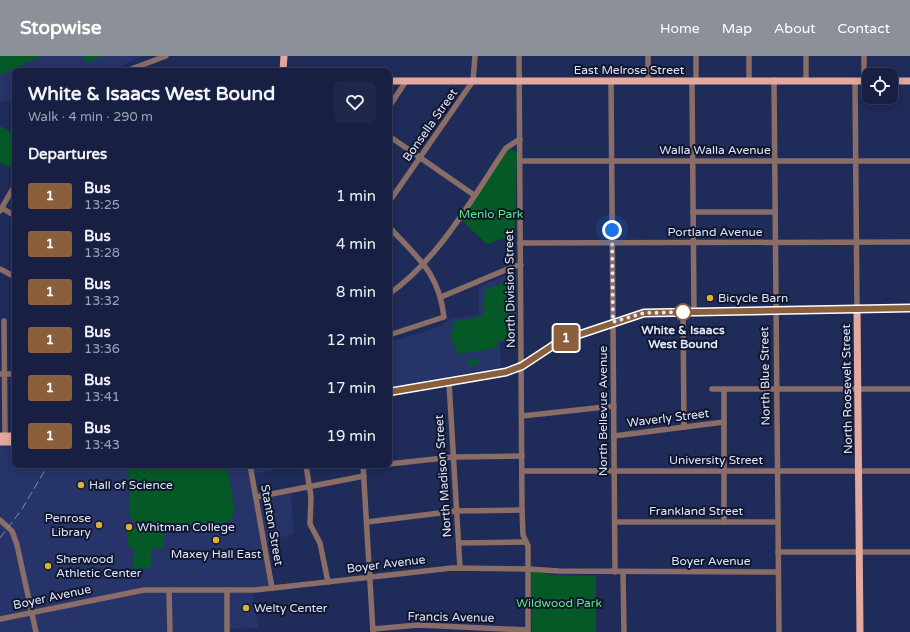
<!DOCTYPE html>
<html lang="en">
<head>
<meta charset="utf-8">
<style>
  body { margin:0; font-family:"Varela Round",sans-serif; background:#20284a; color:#f1f3f6; height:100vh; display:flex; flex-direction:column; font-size:15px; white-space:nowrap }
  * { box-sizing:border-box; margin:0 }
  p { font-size:13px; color:#9ea3b2 }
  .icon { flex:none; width:22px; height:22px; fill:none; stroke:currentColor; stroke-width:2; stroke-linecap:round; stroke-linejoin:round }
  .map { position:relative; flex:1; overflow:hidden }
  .side { position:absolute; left:12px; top:12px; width:380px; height:400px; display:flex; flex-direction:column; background:#172043; border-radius:8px; box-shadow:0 2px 10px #0003,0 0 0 1px #363e5c }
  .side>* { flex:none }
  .badge { padding:0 8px; border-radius:3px; font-size:14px; line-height:26px }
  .fabs { position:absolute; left:862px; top:12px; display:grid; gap:8px }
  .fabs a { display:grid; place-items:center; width:36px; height:36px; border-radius:8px; background:#172043; box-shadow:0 2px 10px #0003,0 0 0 1px #363e5c; font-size:20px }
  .you { position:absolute; width:20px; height:20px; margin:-10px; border:3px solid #fff; border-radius:50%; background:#1a73e8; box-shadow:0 0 0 6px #1a73e833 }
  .map>.badge { position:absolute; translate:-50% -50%; box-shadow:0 0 0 2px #fff }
  h2 { padding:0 16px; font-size:15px; line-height:36px }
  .round { display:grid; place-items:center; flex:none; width:42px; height:42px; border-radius:8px; background:#20284a }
  .headline { display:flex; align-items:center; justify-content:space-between; height:68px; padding:0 16px }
  h1 { font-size:19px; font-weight:700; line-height:30px }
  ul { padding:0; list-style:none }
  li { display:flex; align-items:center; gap:12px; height:48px; padding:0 16px }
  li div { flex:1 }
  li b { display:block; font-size:15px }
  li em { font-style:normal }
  li .badge { min-width:44px; font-weight:700; text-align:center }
  header { display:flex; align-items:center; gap:24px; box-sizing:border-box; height:56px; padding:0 20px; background:#8c9099; color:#fff }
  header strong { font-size:19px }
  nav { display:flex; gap:22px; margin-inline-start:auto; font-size:14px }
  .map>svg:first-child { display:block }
</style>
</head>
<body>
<header>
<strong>Stopwise</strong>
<nav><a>Home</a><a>Map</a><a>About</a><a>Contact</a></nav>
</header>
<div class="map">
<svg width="910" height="576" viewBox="0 0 910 576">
  <rect width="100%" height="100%" fill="#1f2b59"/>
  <g fill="#263469">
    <polygon points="0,0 143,0 110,15 15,15 15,45 0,46"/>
    <polygon points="517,214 517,283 500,287 501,311 389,331 389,285 400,283 439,271 451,263 479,258 479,231"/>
    <polygon points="15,388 15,409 248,409 270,532 227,534 225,576 0,576 0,390"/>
    <polygon points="252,409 278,409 279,413 254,418"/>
    <polygon points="291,437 294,478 266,488 259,443"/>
    <polygon points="229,537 253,537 258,572 229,573"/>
  </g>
  <g fill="#055927">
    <polygon points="0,0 41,0 0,19"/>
    <polygon points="83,0 102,0 86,7"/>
    <polygon points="0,70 15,79 15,101 9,111 0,106"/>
    <polygon points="506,92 517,96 515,179 487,188 458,161"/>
    <polygon points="514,222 515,282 498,285 498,292 457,298 450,277 454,275 452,266 483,260 485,234"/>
    <polygon points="479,303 480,308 469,310 468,304"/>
    <polygon points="157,409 224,409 228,416 235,455 231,464 214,470 138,468 130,461 128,411"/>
    <polygon points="128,471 164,471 164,492 151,492 151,512 133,513 133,491 128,491"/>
    <polygon points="530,515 555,519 596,520 596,576 532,576"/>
  </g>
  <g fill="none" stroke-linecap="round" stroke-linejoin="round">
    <g stroke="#8a6d67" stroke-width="5.5">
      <polyline points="519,0 522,454 523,479 528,490 528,576"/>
      <polyline points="648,0 648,25"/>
      <polyline points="696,0 696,25"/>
      <polyline points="749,0 749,25"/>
      <polyline points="806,0 806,24"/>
      <polyline points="864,0 864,25"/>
      <polyline points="126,15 166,0"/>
      <polyline points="774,24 779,576"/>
      <polyline points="611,25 615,516"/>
      <polyline points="692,25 694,255"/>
      <polyline points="855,25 857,253"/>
      <polyline points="389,51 406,25"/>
      <polyline points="389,80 474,139"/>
      <polyline points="520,105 910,105"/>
      <polyline points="389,146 473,25 475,0"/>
      <polyline points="2,152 15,160"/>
      <polyline points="0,155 15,129"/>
      <polyline points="693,156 775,156"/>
      <path d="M389,171C418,202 439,217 444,261L389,279"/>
      <polyline points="520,187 910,186"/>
      <polyline points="0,213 15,221"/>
      <path d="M389,238C440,202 472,142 506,92L520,83"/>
      <polyline points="441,241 515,210 521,209"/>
      <polyline points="683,255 684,371"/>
      <polyline points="4,265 5,380"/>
      <polyline points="0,318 15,318"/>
      <polyline points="449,326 460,512"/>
      <polyline points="712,333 910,333"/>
      <polyline points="724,333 724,466"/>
      <polyline points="522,360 614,350"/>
      <polyline points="614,380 724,366"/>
      <polyline points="389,408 453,401 522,400"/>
      <polyline points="250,409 272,532"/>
      <polyline points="306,409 311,441 310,468 320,487 328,526"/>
      <polyline points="363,409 373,576"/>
      <polyline points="363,411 378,409"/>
      <polyline points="522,415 910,415"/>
      <polyline points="256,441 364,420"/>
      <polyline points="0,464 12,475 17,489 36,576"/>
      <polyline points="367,466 456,455 522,454"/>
      <polyline points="615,466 777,466"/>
      <polyline points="459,487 526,486"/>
      <polyline points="778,496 910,496"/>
      <polyline points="623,516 624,576"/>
      <polyline points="169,534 170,576"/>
      <polyline points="227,534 227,576"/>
      <polyline points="0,563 144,534 255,534 452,512 528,513 559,515 778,516"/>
      <polyline points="373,573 418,569 528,574"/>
    </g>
    <g stroke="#e4a99e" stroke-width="7">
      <polyline points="283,15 284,0"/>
      <polyline points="389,25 869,25"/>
      <polyline points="891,25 910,25"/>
      <polyline points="857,253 860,576"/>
      <polyline points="389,336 506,316 522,309 560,285 644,257 910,252"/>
      <polyline points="0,380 15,380"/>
      <polyline points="0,386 15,386"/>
    </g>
    <polyline stroke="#848eb1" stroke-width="1" stroke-dasharray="8 4" stroke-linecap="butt" points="0,482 22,453 48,409"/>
  </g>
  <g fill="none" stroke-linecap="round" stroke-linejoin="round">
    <defs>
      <polyline id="line" points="389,336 506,316 522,310 560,285 644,257 910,252"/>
    </defs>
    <use href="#line" stroke="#fff" stroke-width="9"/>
    <use href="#line" stroke="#8b5e3c" stroke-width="6"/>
    <polyline stroke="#dde6fe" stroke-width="4" stroke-dasharray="0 7.2" points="612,174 613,266 644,257 683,256"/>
  </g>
  <g fill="#dbb233" stroke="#10162b" stroke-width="1.5">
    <circle cx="710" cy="242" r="4"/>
    <circle cx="81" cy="429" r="4"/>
    <circle cx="99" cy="469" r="4"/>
    <circle cx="129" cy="471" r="4"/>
    <circle cx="216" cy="484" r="4"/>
    <circle cx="48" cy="510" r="4"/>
    <circle cx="246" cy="552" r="4"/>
  </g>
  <circle fill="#fff" stroke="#8b5e3c" stroke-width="2" cx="683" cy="256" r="8"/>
  <g text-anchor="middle" stroke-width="4" stroke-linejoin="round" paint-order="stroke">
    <g font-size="12" fill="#dde6fe" stroke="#10162b">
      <text x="629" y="18">East Melrose Street</text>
      <text transform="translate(430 69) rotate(-55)" y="4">Bonsella Street</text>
      <text x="715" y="98">Walla Walla Avenue</text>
      <text x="715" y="180">Portland Avenue</text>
      <text transform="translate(510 233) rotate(-91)" y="4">North Division Street</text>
      <text transform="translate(765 320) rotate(-91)" y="4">North Blue Street</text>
      <text transform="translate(847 333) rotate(-91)" y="4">North Roosevelt Street</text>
      <text transform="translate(603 355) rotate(-90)" y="4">North Bellevue Avenue</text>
      <text transform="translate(668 362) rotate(-7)" y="4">Waverly Street</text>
      <text x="716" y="408">University Street</text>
      <text transform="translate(443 420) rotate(-94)" y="4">North Madison Street</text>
      <text x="696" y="459">Frankland Street</text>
      <text transform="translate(272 469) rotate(80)" y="4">Stanton Street</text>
      <text x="711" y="509">Boyer Avenue</text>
      <text transform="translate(386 508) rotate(-7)" y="4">Boyer Avenue</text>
      <text transform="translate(52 541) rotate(-12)" y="4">Boyer Avenue</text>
      <text transform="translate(451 561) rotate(1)" y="4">Francis Avenue</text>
    </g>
    <g font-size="12" fill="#5de885" stroke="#10162b">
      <text x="491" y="162">Menlo Park</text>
      <text x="559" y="551">Wildwood Park</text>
    </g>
    <g font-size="12" fill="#dde6fe" stroke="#10162b" text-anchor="start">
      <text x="718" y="246">Bicycle Barn</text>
      <text x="89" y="433">Hall of Science</text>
      <text x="91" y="466" text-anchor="end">Penrose<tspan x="91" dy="14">Library</tspan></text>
      <text x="137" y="475">Whitman College</text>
      <text x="216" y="502" text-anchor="middle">Maxey Hall East</text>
      <text x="56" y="507">Sherwood<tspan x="56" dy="14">Athletic Center</tspan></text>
      <text x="254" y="556">Welty Center</text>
    </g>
    <g font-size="12" font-weight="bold" fill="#dde6fe" stroke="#10162b">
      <text x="683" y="278">White &amp; Isaacs<tspan x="683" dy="14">West Bound</tspan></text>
    </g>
  </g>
</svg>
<div class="fabs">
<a><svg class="icon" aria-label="locate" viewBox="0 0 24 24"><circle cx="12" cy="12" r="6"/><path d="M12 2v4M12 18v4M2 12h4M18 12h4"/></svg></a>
</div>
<div class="you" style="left:612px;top:174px"></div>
<b class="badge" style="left:566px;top:282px;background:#8b5e3c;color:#fff">1</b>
<section class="side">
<div class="headline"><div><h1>White &amp; Isaacs West Bound</h1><p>Walk · 4 min · 290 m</p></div><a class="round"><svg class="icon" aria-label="heart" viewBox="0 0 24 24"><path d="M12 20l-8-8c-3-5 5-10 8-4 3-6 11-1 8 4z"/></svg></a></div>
<h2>Departures</h2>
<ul>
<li><span class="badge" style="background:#8b5e3c;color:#fff">1</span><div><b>Bus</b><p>13:25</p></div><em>1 min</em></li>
<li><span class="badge" style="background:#8b5e3c;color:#fff">1</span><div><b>Bus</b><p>13:28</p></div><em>4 min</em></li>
<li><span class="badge" style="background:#8b5e3c;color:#fff">1</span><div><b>Bus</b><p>13:32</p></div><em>8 min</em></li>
<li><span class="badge" style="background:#8b5e3c;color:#fff">1</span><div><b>Bus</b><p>13:36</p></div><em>12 min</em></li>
<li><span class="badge" style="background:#8b5e3c;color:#fff">1</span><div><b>Bus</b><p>13:41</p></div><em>17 min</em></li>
<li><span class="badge" style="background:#8b5e3c;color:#fff">1</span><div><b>Bus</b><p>13:43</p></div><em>19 min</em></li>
</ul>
</section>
</div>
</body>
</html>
